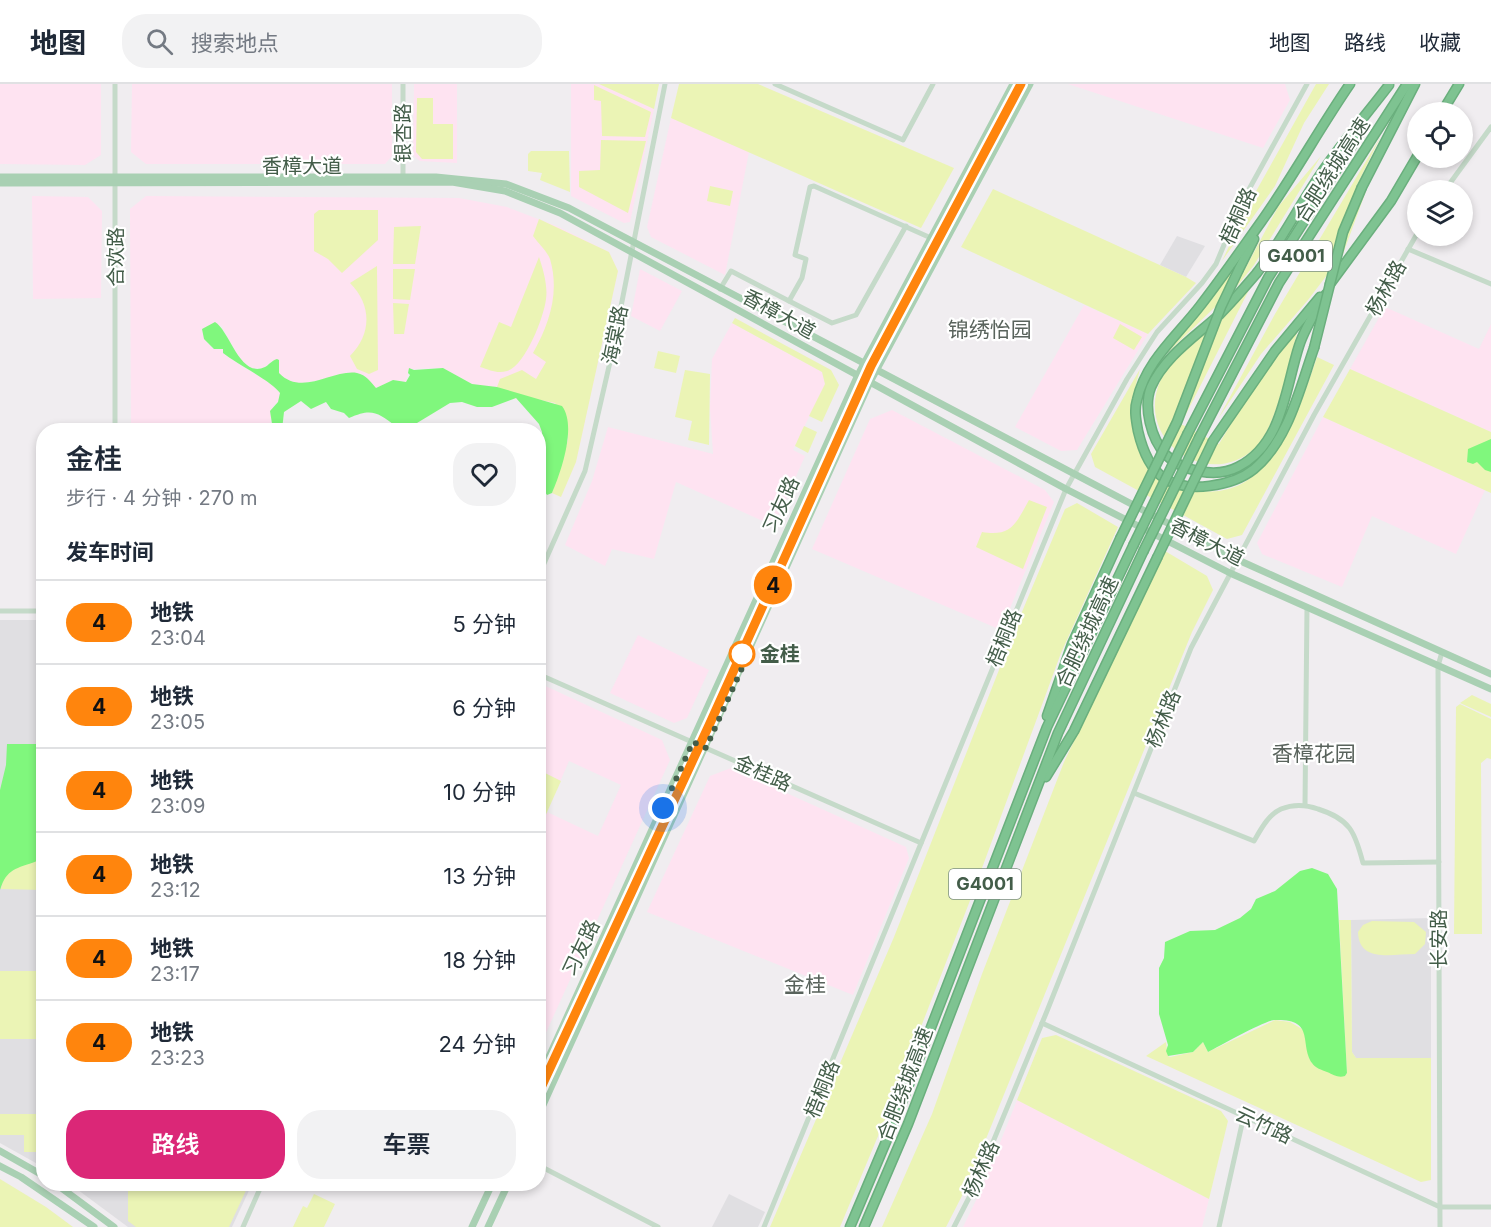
<!DOCTYPE html>
<html lang="zh">
<head>
<meta charset="utf-8">
<style>
  body { margin:0; font-family:Inter,"Noto Sans SC",sans-serif; background:#f2f2f3; color:#1f2937; height:100vh; display:flex; flex-direction:column; font-size:22px; white-space:nowrap }
  * { box-sizing:border-box; margin:0 }
  p { font-size:20px; color:#747a83 }
  .icon { flex:none; width:33px; height:33px; fill:none; stroke:currentColor; stroke-width:2; stroke-linecap:round; stroke-linejoin:round }
  .map { position:relative; flex:1; overflow:hidden }
  .side { position:absolute; left:36px; top:339px; width:510px; height:768px; display:flex; flex-direction:column; background:#fff; border-radius:24px; box-shadow:0 3px 9px #0003 }
  .side>* { flex:none }
  .badge { padding:0 12px; border-radius:20px; font-size:21px; line-height:39px }
  .controls { position:absolute; left:1407px; top:18px; display:grid; gap:12px }
  .controls a { display:grid; place-items:center; width:66px; height:66px; border-radius:50%; background:#fff; box-shadow:0 3px 9px #0003; font-size:30px }
  .you { position:absolute; width:30px; height:30px; margin:-15px; border:4px solid #fff; border-radius:50%; background:#1a73e8; box-shadow:0 0 0 9px #1a73e833 }
  .map>.badge { position:absolute; translate:-50% -50%; box-shadow:0 0 0 3px #fff }
  h2 { padding:0 30px; font-size:22px; line-height:54px }
  .round { display:grid; place-items:center; flex:none; width:63px; height:63px; border-radius:24px; background:#f2f2f3 }
  .headline { display:flex; align-items:center; justify-content:space-between; height:102px; padding:0 30px }
  h1 { font-size:28px; font-weight:600; line-height:45px }
  .action { display:flex; gap:12px; margin-top:auto; padding:12px 30px }
  .action a { flex:1; height:69px; border-radius:24px; background:#db2777; color:#fff; font-size:24px; font-weight:600; line-height:69px; text-align:center }
  .action a+a { background:#f2f2f3; color:#1f2937 }
  ul { padding:0; list-style:none }
  li { display:flex; align-items:center; gap:18px; height:84px; padding:0 30px; border-top:2px solid #e0e1e3 }
  li div { flex:1 }
  li b { display:block; font-size:22px }
  li em { font-style:normal }
  li .badge { min-width:66px; font-weight:700; text-align:center }
  header { display:flex; align-items:center; gap:36px; box-sizing:border-box; height:84px; padding:0 30px; background:#fff; border-bottom:2px solid #e0e1e3 }
  header strong { font-size:28px }
  nav { display:flex; gap:33px; margin-inline-start:auto; font-size:21px }
  .search { width:420px; height:54px; background:#f2f2f3; display:flex; align-items:center; gap:15px; box-sizing:border-box; padding:0 21px; border-radius:24px; color:#747a83; font-size:22px }
  .map>svg:first-child { display:block }
</style>
</head>
<body>
<header>
<strong>地图</strong>
<div class="search"><svg class="icon" aria-label="search" viewBox="0 0 24 24"><circle cx="10" cy="10" r="6"/><path d="M15 15l6 6"/></svg>搜索地点</div>
<nav><a>地图</a><a>路线</a><a>收藏</a></nav>
</header>
<div class="map">
<svg width="1491" height="1143" viewBox="0 0 1491 1143">
  <rect width="100%" height="100%" fill="#f0edf0"/>
  <g fill="#fee3f1" fill-rule="evenodd">
    <polygon points="0,0 101,0 101,71 85,81 0,80"/>
    <polygon points="132,0 392,0 392,72 385,80 146,80 131,68"/>
    <polygon points="414,0 457,0 457,79 420,77 413,71"/>
    <polygon points="571,0 599,0 654,25 630,138 624,139 571,112"/>
    <polygon points="1068,0 1285,0 1290,16 1263,64"/>
    <polygon points="671,34 749,68 725,191 651,153 647,143"/>
    <polygon points="32,112 88,113 102,127 101,214 33,215"/>
    <polygon points="146,112 459,114 507,123 559,143 609,168 618,187 576,378 561,413 552,409 566,332 472,300 443,284 409,285 406,298 393,296 376,305 356,289 298,300 285,295 279,289 279,276 272,277 264,284 250,284 240,275 221,241 204,255 213,265 223,265 223,269 243,283 275,301 280,309 278,318 273,322 271,336 273,346 131,346 130,125"/>
    <polygon points="640,185 682,207 660,247 631,232"/>
    <polygon points="1084,221 1148,250 1077,366 1061,367 1015,343"/>
    <polygon points="1385,223 1479,265 1491,240 1491,348 1350,285"/>
    <polygon points="732,239 822,288 825,300 793,366 805,372 774,442 676,398 654,475 612,465 605,482 565,461 592,397 608,343 713,370 710,324 712,275"/>
    <polygon points="892,326 1045,406 1054,418 1001,546 812,465 870,335"/>
    <polygon points="1323,333 1485,406 1456,470 1372,432 1342,503 1262,470 1257,459"/>
    <polygon points="638,551 709,586 687,634 674,639 610,609"/>
    <path d="M539,599L662,656L670,676L539,964ZM569,677L621,701L598,752L547,728Z"/>
    <polygon points="731,684 906,763 909,774 853,911 647,828 710,692"/>
    <polygon points="1017,1016 1209,1115 1202,1143 963,1143 982,1104"/>
  </g>
  <g fill="#e0dfe2">
    <polygon points="1177,152 1205,162 1186,193 1160,181"/>
    <polygon points="0,536 43,536 43,1083 0,1059"/>
    <polygon points="1431,834 1431,974 1356,974 1352,968 1351,836"/>
    <polygon points="70,1100 252,1100 232,1143 128,1143"/>
    <polygon points="729,1110 765,1128 758,1143 712,1143"/>
  </g>
  <g fill="#ebf4b5">
    <polygon points="599,0 659,0 654,25"/>
    <polygon points="679,0 758,0 954,84 921,144 671,34"/>
    <polygon points="1316,0 1329,0 1304,39 1275,102 1222,177 1250,118"/>
    <polygon points="594,1 651,28 645,53 602,52 601,17 594,16"/>
    <polygon points="417,14 433,14 433,40 453,40 453,75 422,75 416,68"/>
    <polygon points="1381,52 1356,103 1366,107 1343,170 1308,216 1261,270 1218,335 1275,230"/>
    <polygon points="601,56 646,57 628,129 579,103 579,87 600,86"/>
    <polygon points="531,67 569,67 570,108 540,96 542,89 528,87 528,70"/>
    <polygon points="1321,72 1254,181 1238,201 1163,273 1232,184 1243,189 1278,123"/>
    <polygon points="710,102 733,107 730,122 707,117"/>
    <polygon points="993,105 1186,193 1196,199 1148,250 961,163"/>
    <polygon points="319,126 378,126 378,156 342,189 328,175 314,167 314,130"/>
    <path d="M539,135L609,168L618,187L576,378L561,413L552,409L568,356V343L555,319L513,310L497,303L500,295L522,286L536,295L546,278L533,269C549,240 560,209 550,175C547,167 538,159 533,152Z"/>
    <polygon points="421,142 415,180 393,180 394,143"/>
    <path d="M539,173C543,185 548,202 546,215C544,233 525,282 507,287C497,290 490,286 480,283L499,238L511,243Z"/>
    <path d="M377,182L378,286L369,290L357,285L350,272C372,250 372,221 350,199Z"/>
    <polygon points="393,185 415,185 410,216 393,215"/>
    <path d="M1252,200L1181,340L1219,360L1254,301L1299,242C1289,275 1278,343 1254,365C1207,407 1133,356 1161,295C1174,268 1205,251 1225,231C1235,221 1244,210 1252,200Z"/>
    <polygon points="393,219 409,220 404,250 394,250"/>
    <polygon points="735,234 831,286 839,301 822,338 809,332 825,300 822,288 732,239"/>
    <polygon points="1120,240 1142,253 1134,266 1113,254"/>
    <polygon points="658,267 680,272 676,289 654,284"/>
    <path d="M1317,273L1334,281L1242,451L1227,455L1095,383L1091,370L1140,285C1128,327 1132,349 1150,387C1165,393 1182,403 1197,406C1270,420 1299,325 1317,273Z"/>
    <polygon points="1350,285 1491,348 1491,409 1323,333"/>
    <polygon points="685,286 710,290 709,361 688,356 692,337 675,333"/>
    <polygon points="804,342 817,348 808,369 795,362"/>
    <path d="M1029,416L1047,423L1023,485L976,463L982,448C1012,453 1016,439 1029,416Z"/>
    <polygon points="1077,419 1118,443 1061,569 971,814 886,1033 840,1143 770,1143 894,853 1019,535 1065,425"/>
    <polygon points="1165,467 1207,492 1213,506 1192,548 966,1104 946,1143 882,1143 932,1030 982,890 1064,678"/>
    <polygon points="1472,611 1491,620 1491,633 1460,619"/>
    <polygon points="1460,620 1491,635 1491,675 1487,674 1481,679 1482,850 1454,850 1456,623"/>
    <polygon points="539,686 561,697 539,746"/>
    <polygon points="43,765 43,806 1,805 3,794 14,785 43,770"/>
    <polygon points="1339,836 1351,836 1352,968 1356,974 1431,974 1431,1096 1421,1098 1146,972 1166,958 1168,972 1170,973 1193,968 1203,958 1208,968 1275,936 1290,938 1302,945 1306,951 1309,973 1345,992 1347,989"/>
    <path d="M1372,837L1414,838L1426,848L1425,860L1415,870C1391,870 1359,879 1358,848L1363,841Z"/>
    <rect x="0" y="887" width="43" height="68"/>
    <polygon points="1056,951 1221,1027 1228,1037 1209,1115 1017,1016 1042,954"/>
    <polygon points="0,1030 43,1030 43,1068 24,1068 24,1051 0,1051"/>
    <polygon points="0,1095 46,1123 73,1143 0,1143"/>
    <polygon points="128,1100 249,1100 229,1143 136,1143 128,1137"/>
    <polygon points="314,1110 335,1120 324,1143 293,1143 303,1122 307,1124"/>
  </g>
  <g fill="#80f77d">
    <path d="M215,238C230,247 240,295 265,283C269,281 271,277 277,275L279,276V289C302,313 333,285 357,289C366,291 371,298 376,304L393,296L406,298L410,291L408,289L409,284L414,286L443,284L472,300L497,303L562,322C577,342 561,388 552,409L547,411L545,408L542,348L539,340L516,314L492,323H477L462,318L450,319L417,339L397,343C377,328 372,324 349,334L344,329L331,325L326,318L311,325L301,317L284,328L282,346H273L270,327L278,318L280,309C273,298 237,280 223,269V265H214L204,255L202,245Z"/>
    <polygon points="1491,355 1491,388 1485,386 1477,378 1473,380 1467,378 1468,365"/>
    <path d="M7,660H43V765L37,777C16,785 7,784 0,806V706L6,681Z"/>
    <path d="M1312,784L1328,790L1337,805L1347,989L1345,992C1338,994 1334,991 1327,988C1322,986 1315,984 1312,979C1299,959 1316,935 1275,936C1265,936 1220,962 1208,968L1203,958L1193,968L1168,972L1166,967L1168,961L1159,930V884L1164,874L1165,858L1190,847L1215,846L1240,834L1251,825L1256,815L1275,807L1300,787Z"/>
  </g>
  <g fill="none" stroke-linecap="round" stroke-linejoin="round">
    <defs>
      <g id="highway">
        <polyline points="1442,28 1459,0"/>
        <polyline points="1362,103 1415,0"/>
        <polyline points="1239,185 1254,155"/>
        <polyline points="1330,200 1391,117 1418,71"/>
        <path d="M1326,210C1316,227 1305,243 1299,262C1285,305 1283,360 1238,383C1217,394 1183,388 1166,371C1151,355 1143,323 1151,303C1164,273 1196,252 1219,231C1232,218 1244,204 1256,190C1280,160 1298,123 1320,91C1341,60 1366,31 1389,1"/>
        <path d="M1314,264C1300,304 1288,357 1254,385C1233,402 1187,410 1164,394C1149,384 1142,364 1138,347C1136,336 1134,326 1137,316C1146,277 1176,253 1200,222C1221,195 1241,166 1261,138C1293,93 1319,45 1350,0"/>
        <polyline points="1188,349 1268,194 1363,44"/>
        <polyline points="1200,352 1279,199 1407,0"/>
        <polyline points="1213,357 1275,267 1320,213"/>
        <polyline points="1047,632 1072,560 1120,455"/>
        <polyline points="1046,693 1074,647 1157,474"/>
        <polyline points="850,1143 896,1034 1047,643 1133,462"/>
        <polyline points="864,1143 908,1040 1058,649 1143,468"/>
      </g>
    </defs>
    <use href="#highway" stroke="#6aaf7d" stroke-width="11"/>
    <g stroke="#c5dac9" stroke-width="5">
      <polyline points="403,0 403,97"/>
      <polyline points="775,0 903,56 933,0"/>
      <polyline points="1445,106 1491,43"/>
      <polyline points="1408,165 1491,200"/>
      <polyline points="720,205 731,187 789,217 802,194 806,175 795,171 810,103 814,102 931,154"/>
      <polyline points="789,217 832,239 856,231 906,142"/>
      <polyline points="115,346 115,0"/>
      <polyline points="538,493 585,387 610,278 665,0"/>
      <polyline points="0,527 44,527"/>
      <polyline points="538,590 921,759"/>
      <path d="M1134,709L1254,757C1261,745 1268,731 1281,725C1293,720 1307,721 1318,725C1350,735 1355,748 1363,779L1439,778"/>
      <polyline points="1305,721 1307,523"/>
      <polyline points="1042,939 1440,1123 1491,1123"/>
      <polyline points="538,1081 658,1143"/>
      <polyline points="243,1143 262,1100"/>
      <polyline points="764,1143 1066,405 1127,295 1157,248 1202,199 1216,180 1242,118 1307,0"/>
      <polyline points="954,1143 974,1104 1047,927 1191,564 1314,331 1418,148"/>
      <polyline points="1219,1143 1244,1031"/>
      <polyline points="1440,1143 1438,582 1442,568"/>
    </g>
    <g stroke="#a9d0b3" stroke-width="7">
      <polyline points="0,93 436,93 506,100 569,124 1236,475 1491,590"/>
      <polyline points="0,99 452,98 505,107 560,129 1066,405 1230,489 1491,605"/>
      <polyline points="538,997 858,291 1013,0"/>
      <polyline points="538,1032 870,298 1030,0"/>
      <polyline points="0,1067 44,1092"/>
      <polyline points="0,1082 21,1093 94,1143"/>
      <polyline points="56,1100 114,1143"/>
      <polyline points="472,1143 492,1100"/>
      <polyline points="488,1143 508,1100"/>
    </g>
    <use href="#highway" stroke="#7ec391" stroke-width="8"/>
    <defs>
      <g id="highway-bridge">
        <polyline points="1314,264 1343,148 1362,103"/>
        <polyline points="1120,455 1177,338 1221,223 1239,185"/>
        <polyline points="1133,462 1188,349"/>
        <polyline points="1143,468 1200,352"/>
        <polyline points="1157,474 1213,357"/>
      </g>
    </defs>
    <use href="#highway-bridge" stroke="#6aaf7d" stroke-width="11" stroke-linecap="butt"/>
    <use href="#highway-bridge" stroke="#7ec391" stroke-width="8"/>
  </g>
  <g fill="none" stroke-linecap="round" stroke-linejoin="round">
    <defs>
      <polyline id="line" points="538,1010 711,637 871,282 1021,0"/>
    </defs>
    <use href="#line" stroke="#fff" stroke-width="14"/>
    <use href="#line" stroke="#ff850d" stroke-width="9"/>
    <polyline stroke="#435d49" stroke-width="6" stroke-dasharray="0 10.8" points="663,724 693,658 706,664 747,573 742,570"/>
  </g>
  <circle fill="#fff" stroke="#ff850d" stroke-width="3" cx="742" cy="570" r="12"/>
  <g text-anchor="middle" stroke-width="4.5" stroke-linejoin="round" paint-order="stroke">
    <g fill="#fff" stroke="#7b8e80" stroke-width="1.5">
      <rect x="1260" y="157" width="72" height="30" rx="4.5"/>
      <rect x="949" y="785" width="72" height="30" rx="4.5"/>
    </g>
    <g font-size="18" font-weight="bold" fill="#435d49">
      <text x="1296" y="178">G4001</text>
      <text x="985" y="806">G4001</text>
    </g>
    <g font-size="20" fill="#435d49" stroke="#fff">
      <text transform="translate(403 49) rotate(-90)" y="7">银杏路</text>
      <text x="302" y="89">香樟大道</text>
      <text transform="translate(1332 86) rotate(-57)" y="7">合肥绕城高速</text>
      <text transform="translate(1238 132) rotate(-66)" y="7">梧桐路</text>
      <text transform="translate(116 173) rotate(-90)" y="7">合欢路</text>
      <text transform="translate(1386 204) rotate(-61)" y="7">杨林路</text>
      <text transform="translate(779 230) rotate(29)" y="7">香樟大道</text>
      <text transform="translate(615 251) rotate(-79)" y="7">海棠路</text>
      <text transform="translate(781 421) rotate(-66)" y="7">习友路</text>
      <text transform="translate(1207 458) rotate(27)" y="7">香樟大道</text>
      <text transform="translate(1087 548) rotate(-65)" y="7">合肥绕城高速</text>
      <text transform="translate(1004 554) rotate(-68)" y="7">梧桐路</text>
      <text transform="translate(1163 635) rotate(-68)" y="7">杨林路</text>
      <text transform="translate(763 689) rotate(24)" y="7">金桂路</text>
      <text transform="translate(1439 855) rotate(-90)" y="7">长安路</text>
      <text transform="translate(581 864) rotate(-65)" y="7">习友路</text>
      <text transform="translate(905 1000) rotate(-69)" y="7">合肥绕城高速</text>
      <text transform="translate(822 1005) rotate(-68)" y="7">梧桐路</text>
      <text transform="translate(1264 1041) rotate(25)" y="7">云竹路</text>
      <text transform="translate(981 1085) rotate(-66)" y="7">杨林路</text>
    </g>
    <g font-size="20" font-weight="bold" fill="#435d49" stroke="#fff" text-anchor="start">
      <text x="760" y="577">金桂</text>
    </g>
    <g font-size="21" fill="#59635c" stroke="#fff">
      <text x="990" y="253">锦绣怡园</text>
      <text x="1314" y="677">香樟花园</text>
      <text x="805" y="908">金桂</text>
    </g>
  </g>
</svg>
<div class="controls">
<a><svg class="icon" aria-label="locate" viewBox="0 0 24 24"><circle cx="12" cy="12" r="6"/><path d="M12 2v4M12 18v4M2 12h4M18 12h4"/></svg></a>
<a><svg class="icon" aria-label="layers" viewBox="0 0 24 24"><path d="M12 4l9 5-9 5-9-5zM3 14l9 5 9-5"/></svg></a>
</div>
<div class="you" style="left:663px;top:724px"></div>
<b class="badge" style="left:773px;top:501px;background:#ff850d;color:#111">4</b>
<section class="side">
<div class="headline"><div><h1>金桂</h1><p>步行 · 4 分钟 · 270 m</p></div><a class="round"><svg class="icon" aria-label="heart" viewBox="0 0 24 24"><path d="M12 20l-8-8c-3-5 5-10 8-4 3-6 11-1 8 4z"/></svg></a></div>
<h2>发车时间</h2>
<ul>
<li><span class="badge" style="background:#ff850d;color:#111">4</span><div><b>地铁</b><p>23:04</p></div><em>5 分钟</em></li>
<li><span class="badge" style="background:#ff850d;color:#111">4</span><div><b>地铁</b><p>23:05</p></div><em>6 分钟</em></li>
<li><span class="badge" style="background:#ff850d;color:#111">4</span><div><b>地铁</b><p>23:09</p></div><em>10 分钟</em></li>
<li><span class="badge" style="background:#ff850d;color:#111">4</span><div><b>地铁</b><p>23:12</p></div><em>13 分钟</em></li>
<li><span class="badge" style="background:#ff850d;color:#111">4</span><div><b>地铁</b><p>23:17</p></div><em>18 分钟</em></li>
<li><span class="badge" style="background:#ff850d;color:#111">4</span><div><b>地铁</b><p>23:23</p></div><em>24 分钟</em></li>
</ul>
<div class="action"><a>路线</a><a>车票</a></div>
</section>
</div>
</body>
</html>
